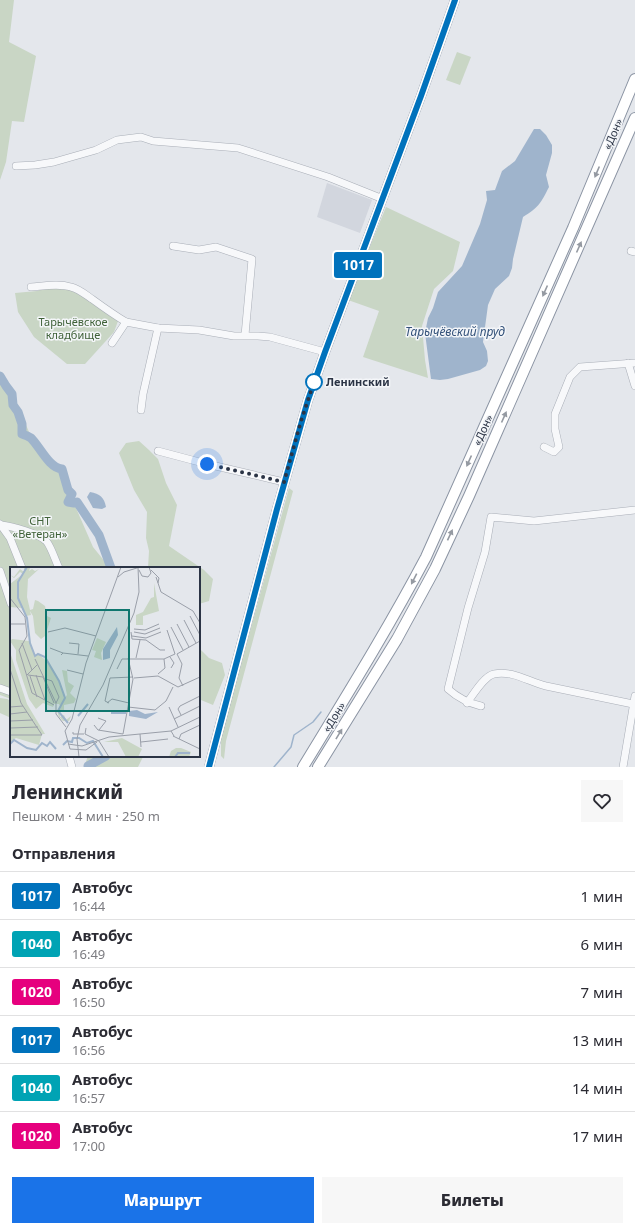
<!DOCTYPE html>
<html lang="ru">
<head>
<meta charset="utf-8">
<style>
  body { margin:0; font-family:"Noto Sans",sans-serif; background:#f7f7f7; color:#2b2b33; height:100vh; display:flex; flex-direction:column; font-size:15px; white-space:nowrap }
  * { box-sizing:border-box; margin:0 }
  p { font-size:13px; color:#7c7c81 }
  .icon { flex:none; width:22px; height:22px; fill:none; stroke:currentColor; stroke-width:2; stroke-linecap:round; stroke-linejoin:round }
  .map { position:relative; height:767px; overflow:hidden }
  .panel { display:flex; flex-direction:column; background:#fff; flex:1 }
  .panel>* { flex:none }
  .badge { padding:0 8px; border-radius:3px; font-size:14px; line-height:26px }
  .you { position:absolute; width:20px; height:20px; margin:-10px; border:3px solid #fff; border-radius:50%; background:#1a73e8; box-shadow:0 0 0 6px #1a73e833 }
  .map>.badge { position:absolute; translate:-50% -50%; box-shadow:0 0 0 2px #fff }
  h2 { padding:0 12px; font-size:15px; line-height:36px }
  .round { display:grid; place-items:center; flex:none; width:42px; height:42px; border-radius:0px; background:#f7f7f7 }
  .headline { display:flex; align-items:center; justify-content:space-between; height:68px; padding:0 12px }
  h1 { font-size:19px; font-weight:800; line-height:30px }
  .action { display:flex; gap:8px; margin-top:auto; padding:8px 12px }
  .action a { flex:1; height:46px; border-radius:0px; background:#1a73e8; color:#fff; font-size:16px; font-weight:800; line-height:46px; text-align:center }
  .action a+a { background:#f7f7f7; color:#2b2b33 }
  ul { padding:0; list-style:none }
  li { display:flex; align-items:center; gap:12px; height:48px; padding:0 12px; border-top:1px solid #e1e1e2 }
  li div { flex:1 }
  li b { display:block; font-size:15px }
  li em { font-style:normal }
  li .badge { min-width:44px; font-weight:700; text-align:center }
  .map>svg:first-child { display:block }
</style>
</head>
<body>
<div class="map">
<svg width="635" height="767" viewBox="0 0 635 767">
  <rect width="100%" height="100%" fill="#e4e7ec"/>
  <polygon fill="#d2d6de" points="327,183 372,200 360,233 317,217"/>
  <g fill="#c9d6c5">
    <polygon points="0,0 14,0 9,42 36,56 24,122 12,121 6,162 0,180"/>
    <polygon points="457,52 471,57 460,85 446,80"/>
    <polygon points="386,207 460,242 453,271 434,289 422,326 425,360 428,378 363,357 379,311 348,300"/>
    <polygon points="48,287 71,289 118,321 114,332 85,364 67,364 34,337 18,312 15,293 37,291"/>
    <polygon points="0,381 14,396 29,432 59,469 93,547 110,568 11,568 11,699 0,695"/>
    <polygon points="139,441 149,450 158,459 166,483 177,505 169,546 204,570 213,579 209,601 199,604 199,568 148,568 149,551 146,538 147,512 134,490 119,453 126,443"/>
    <polygon points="289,488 293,491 226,741 224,759 221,756 221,738"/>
    <polygon points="199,648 209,658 222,663 225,675 213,705 201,700 199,700"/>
    <polygon points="0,698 7,699 11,701 11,718 0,713"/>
    <polygon points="88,756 143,756 143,757 138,767 84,767"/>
  </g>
  <g fill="#9fb4cc">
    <path d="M534,129H540L546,135L552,145V153L546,175L549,187C541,203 538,208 523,217L513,259L512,268L509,276L495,289L488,305L483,342L487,351L488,361L486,366L480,370L448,379L440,380L431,379L425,333L428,318L433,308L438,292L462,266L480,224L487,200L486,191L495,190L502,171L515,161Z"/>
    <path d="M90,492C100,494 104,497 106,507L102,509L93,508L87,497Z"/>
  </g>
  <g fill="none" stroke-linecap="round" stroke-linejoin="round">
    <polyline stroke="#9fb4cc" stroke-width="1.5" points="274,767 291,747 294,735 313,722 321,712"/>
    <g stroke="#9fb4cc" stroke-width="9">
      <path d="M0,376L6,386L12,394L13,405L18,412L22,424V434C25,435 28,436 31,438C40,447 49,468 62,469L68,490L72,494L68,502L74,503L77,502L99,535L111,568"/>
      <polyline points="90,767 88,766 106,756"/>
    </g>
    <defs>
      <g id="minor">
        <polyline points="16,166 35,165 54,162 96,150 117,140 141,137 153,141 238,148 328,177 383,199"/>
        <polyline points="173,246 199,250 216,247 252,259 245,335"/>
        <polyline points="631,251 635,252"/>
        <path d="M31,287C44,286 59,283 71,287C79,289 86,295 92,299C103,307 114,315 126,322"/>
        <polyline points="112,343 126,322 158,328 199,330 234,336 258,336 270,337 325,352"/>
        <polyline points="628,363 635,386"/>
        <polyline points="141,410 143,394 158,328"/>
        <polyline points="544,447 554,452 559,447 555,429 555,414 570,377 580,367 635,363"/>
        <polyline points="158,451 207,464 284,482"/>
        <polyline points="0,524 10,538 22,568"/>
        <path d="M1,525C11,526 41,534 47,542C52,549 55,560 59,568"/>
        <polyline points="0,571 11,604"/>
        <polyline points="0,688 11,692"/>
        <path d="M467,703C473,695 484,676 494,674C512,670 529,682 546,686C575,692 604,698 633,704"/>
        <path d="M481,706C468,703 458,698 448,689L468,608L485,552L491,517L534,521L635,510"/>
        <polyline points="69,756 72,767"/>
        <polyline points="623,767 635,696"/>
      </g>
      <polyline id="major" points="209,767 277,509 308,400 325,352 421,96 455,0"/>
      <g id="highway">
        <path d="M303,767C345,698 388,629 426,557L573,228L635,79"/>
        <polyline points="318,767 397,639 435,569 469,496 635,118"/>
      </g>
    </defs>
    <use href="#minor" stroke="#a9aeb7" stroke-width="8"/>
    <use href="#major" stroke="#a3abb8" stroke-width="10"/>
    <use href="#highway" stroke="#8b94a3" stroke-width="12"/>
    <use href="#minor" stroke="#f7f8fa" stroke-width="7"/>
    <use href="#major" stroke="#fff" stroke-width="9"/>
    <use href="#highway" stroke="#fff" stroke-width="10"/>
  </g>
  <defs><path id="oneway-solid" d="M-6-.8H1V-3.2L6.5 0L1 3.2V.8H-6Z"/></defs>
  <g fill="#959aa2">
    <use href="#oneway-solid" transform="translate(597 172) rotate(113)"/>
    <use href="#oneway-solid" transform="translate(579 247) rotate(-66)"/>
    <use href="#oneway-solid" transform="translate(545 291) rotate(114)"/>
    <use href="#oneway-solid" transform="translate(504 417) rotate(-66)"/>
    <use href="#oneway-solid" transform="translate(469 461) rotate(114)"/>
    <use href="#oneway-solid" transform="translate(450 535) rotate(-65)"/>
    <use href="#oneway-solid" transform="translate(414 579) rotate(117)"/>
    <use href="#oneway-solid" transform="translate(339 734) rotate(-59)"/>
  </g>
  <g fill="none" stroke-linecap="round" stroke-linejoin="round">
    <defs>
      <polyline id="line" points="209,767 277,509 308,400 325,352 421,96 455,0"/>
    </defs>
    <use href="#line" stroke="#fff" stroke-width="9"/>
    <use href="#line" stroke="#0072bc" stroke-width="6"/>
    <polyline stroke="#2b3445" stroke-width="4" stroke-dasharray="0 7.2" points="207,464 284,482 301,421 314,382"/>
  </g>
  <circle fill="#fff" stroke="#0072bc" stroke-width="2" cx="314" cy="382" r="8"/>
  <g text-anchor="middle" stroke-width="3" stroke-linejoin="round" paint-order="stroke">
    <g font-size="11" fill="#2b3445" stroke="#f4f6f9">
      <text transform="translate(613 134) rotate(-67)" y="4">«Дон»</text>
      <text transform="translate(483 430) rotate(-66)" y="4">«Дон»</text>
      <text transform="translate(334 717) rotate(-58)" y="4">«Дон»</text>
    </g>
    <g font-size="11" fill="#3f6138" stroke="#f4f6f9">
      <text x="73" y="326">Тарычёвское<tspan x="73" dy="13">кладбище</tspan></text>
      <text x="40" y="525">СНТ<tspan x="40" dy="13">«Ветеран»</tspan></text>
    </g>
    <g font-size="11" font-weight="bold" fill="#2b3445" stroke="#f4f6f9" text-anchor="start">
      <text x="326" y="386">Ленинский</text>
    </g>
    <g font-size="12" font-style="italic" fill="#34527a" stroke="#f4f6f9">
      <text x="455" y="336">Тарычёвский пруд</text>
    </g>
  </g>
  <g transform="translate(10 567)">
    <rect width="190" height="190" fill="#e4e7ec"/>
    <path d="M14,0L20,1L19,4L22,2L25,4L29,2L18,12L17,30L20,43L23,42L25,33L28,34L35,39L37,49L41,51L35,69L31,72L25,66L23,49L20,44L21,48L16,49L12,41L0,40V17L13,7L10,5L4,11L0,8L4,10L10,2L14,5ZM144,16L149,44L133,49V58H126V48L133,45L141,31L144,30ZM87,71L96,75L91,86L92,93L84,90L86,84L82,83ZM2,72L19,74L25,88L28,87L38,95L51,119L55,131L57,128L52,103L57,104L58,115L64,119L60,126L66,132L64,136L54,138V145H48L50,146V150L54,148L56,153L61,149L59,154H53L49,150L47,144L51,141L49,137H44L43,140L33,136L26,142L19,132L6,93V83L0,74ZM0,85L17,137L35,167H32L29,178L6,171L0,175ZM112,171L132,182L128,190H116L108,175H94ZM166,181H171L181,185L179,190H159L161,184Z" fill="#c9d6c5"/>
    <path d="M107,60L108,68L100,83V91L93,93V82ZM127,143L135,147L148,145L136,152L119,149V144Z" fill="#9fb4cc"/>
    <path fill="none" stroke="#9fb4cc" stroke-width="2" d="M17,0L8,15V31L17,51L20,76L25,89L28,87L35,90L49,114L55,131L48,144L58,156M101,146H116M68,149L78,137M0,177L4,173L17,181L26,183L32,176L37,179L40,175L46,182M53,178L57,174L62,175L63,171H69L77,176L83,174L93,190M165,190L168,186H180"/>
    <path fill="none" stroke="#9a9fa9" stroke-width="1" d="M129,3L132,9L138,10L141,6L139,0M141,3L149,11L148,16M108,10L114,5L130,0M146,10L151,25L183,44L190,56M0,31L15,50L17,69L9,83L22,126L44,138M180,49L190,68M174,53L186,76M0,57H15M167,57L179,80M161,60L173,83M124,62L135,63L149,57M38,65L55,61L86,69M121,65L122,72L136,73L150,83H155M124,65L135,67L150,61M122,69L136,71L151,65M12,76L22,103M59,76L69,77L68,87M40,81L53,86M51,88L53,86L78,89M160,90L164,96L161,101M126,91L130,73M25,92L46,136V147L56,160M0,102L11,136L32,168H0M107,102L112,92H154L165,87L157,63M57,103L73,107M148,107L155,101L154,92M17,108L27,98M18,108L33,110L44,136M26,108L35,133M20,109L27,130M124,111L148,109L168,120L190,110M36,112L42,114L49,130L46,136M173,119L169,111L172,97L167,87L190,74M97,136L102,132L119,136M99,136L95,134L100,111L123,110M0,140L13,139M118,140L145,143L156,134L163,120M159,140L168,160M0,147L17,145M171,148L168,142L170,139L190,129M88,151L96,154L89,163M164,152L190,139M0,154L23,153M84,158L88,163L113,167M0,161L28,160M76,161L75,167L89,174L99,190M161,164L190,150M63,165V167H74M113,167L123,112L118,91M130,167L131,180M163,169L190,182M169,172L171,167L190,158M131,175L158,172M58,177L72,179L99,170L161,164L164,169M60,182L55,164L62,152L76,96L111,0M60,182L76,183L87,175M69,190L67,172L70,158L93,118L124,46L129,25L128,0"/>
    <path fill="#0f766e" fill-opacity="0.15" stroke="#0f766e" stroke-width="2" d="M36,43H119V144H36Z"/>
    <rect width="190" height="190" fill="none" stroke="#2b3445" stroke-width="2"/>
  </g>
</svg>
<div class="you" style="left:207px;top:464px"></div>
<b class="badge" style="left:358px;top:265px;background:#0072bc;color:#fff">1017</b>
</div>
<section class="panel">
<div class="headline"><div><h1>Ленинский</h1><p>Пешком · 4 мин · 250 m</p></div><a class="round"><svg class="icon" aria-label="heart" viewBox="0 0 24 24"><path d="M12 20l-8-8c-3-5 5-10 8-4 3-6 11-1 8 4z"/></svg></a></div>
<h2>Отправления</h2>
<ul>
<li><span class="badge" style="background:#0072bc;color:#fff">1017</span><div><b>Автобус</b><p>16:44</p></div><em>1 мин</em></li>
<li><span class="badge" style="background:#00a3b4;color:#fff">1040</span><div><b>Автобус</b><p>16:49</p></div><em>6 мин</em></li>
<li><span class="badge" style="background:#e6007e;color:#fff">1020</span><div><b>Автобус</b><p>16:50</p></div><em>7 мин</em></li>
<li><span class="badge" style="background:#0072bc;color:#fff">1017</span><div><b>Автобус</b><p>16:56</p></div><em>13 мин</em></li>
<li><span class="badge" style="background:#00a3b4;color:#fff">1040</span><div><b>Автобус</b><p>16:57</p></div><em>14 мин</em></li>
<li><span class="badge" style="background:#e6007e;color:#fff">1020</span><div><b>Автобус</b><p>17:00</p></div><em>17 мин</em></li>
</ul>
<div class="action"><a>Маршрут</a><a>Билеты</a></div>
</section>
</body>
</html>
